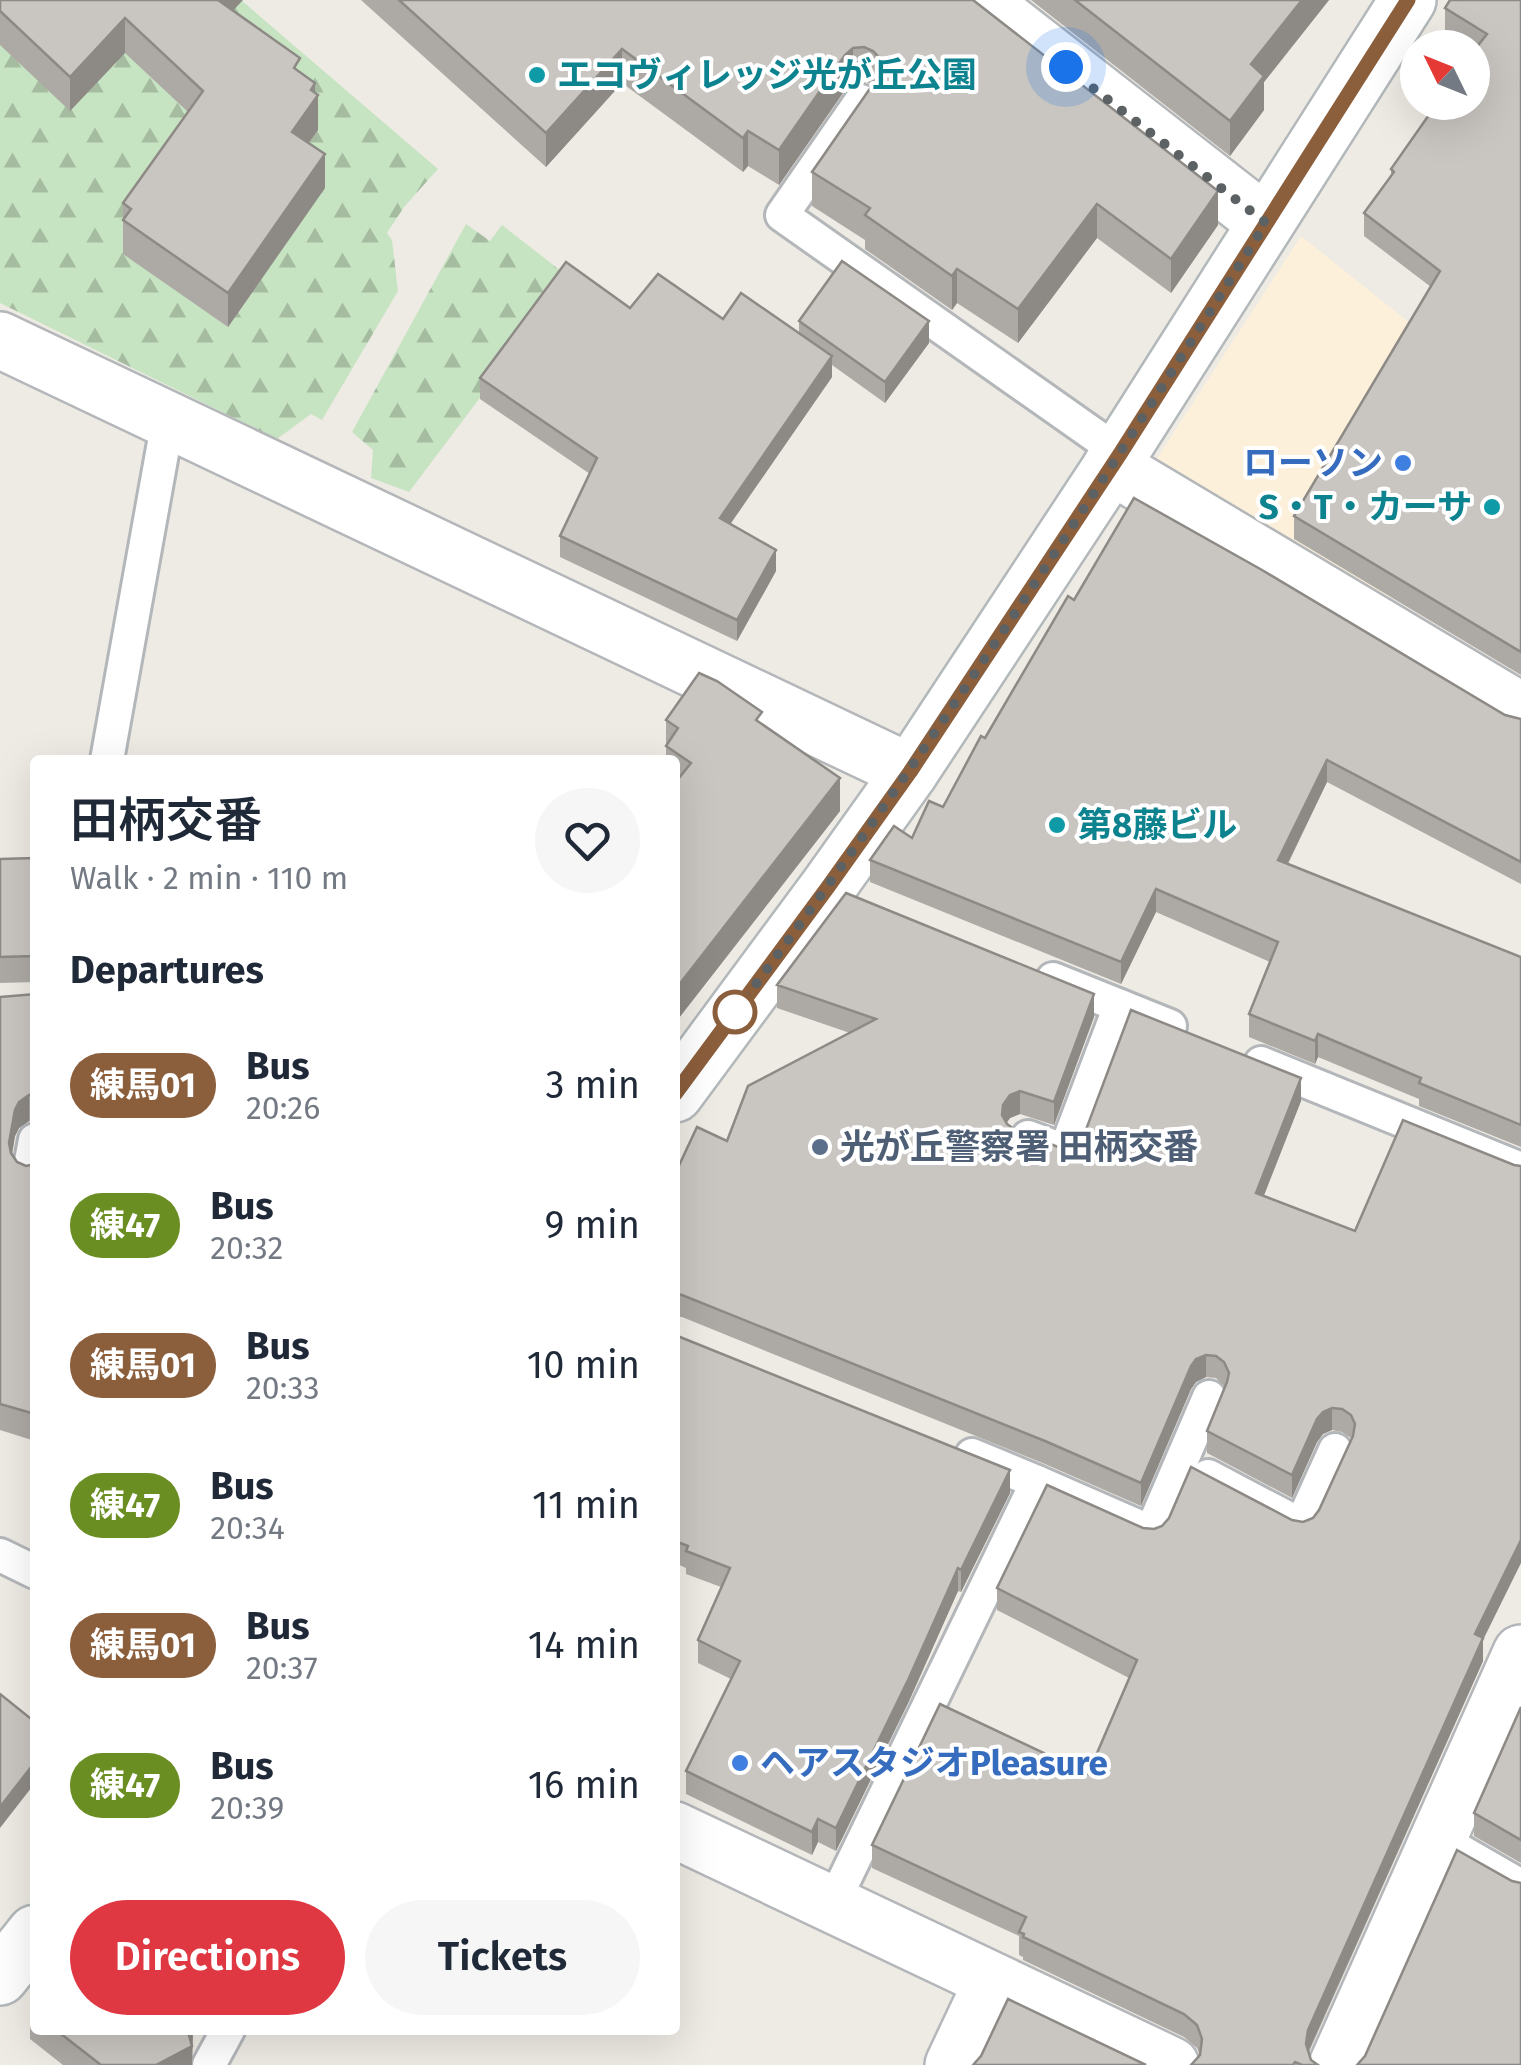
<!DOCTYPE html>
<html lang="en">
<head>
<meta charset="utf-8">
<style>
  body { margin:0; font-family:"Fira Sans","Noto Sans JP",sans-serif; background:#f6f6f7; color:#1f2937; height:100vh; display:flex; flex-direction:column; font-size:38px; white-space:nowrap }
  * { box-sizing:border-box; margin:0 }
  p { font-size:32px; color:#747a83 }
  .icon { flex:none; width:55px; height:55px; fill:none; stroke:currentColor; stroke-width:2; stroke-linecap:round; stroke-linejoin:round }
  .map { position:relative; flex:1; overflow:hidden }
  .side { position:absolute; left:30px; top:755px; width:650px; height:1280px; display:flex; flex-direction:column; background:#fff; border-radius:10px; box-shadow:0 10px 40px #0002 }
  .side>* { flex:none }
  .badge { padding:0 20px; border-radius:32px; font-size:35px; line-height:65px }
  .needle { width:65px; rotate:313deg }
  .buttons { position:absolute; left:1400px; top:30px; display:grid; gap:20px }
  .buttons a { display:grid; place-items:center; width:90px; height:90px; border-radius:50%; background:#fff; box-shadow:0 10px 40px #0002; font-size:50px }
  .you { position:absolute; width:50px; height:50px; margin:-25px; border:8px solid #fff; border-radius:50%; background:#1a73e8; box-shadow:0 0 0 15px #1a73e833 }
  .map>.badge { position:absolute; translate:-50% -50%; box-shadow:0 0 0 5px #fff }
  h2 { padding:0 40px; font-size:38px; line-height:90px }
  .round { display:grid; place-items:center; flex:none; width:105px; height:105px; border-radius:52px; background:#f6f6f7 }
  .summary { display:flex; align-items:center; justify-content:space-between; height:170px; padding:0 40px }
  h1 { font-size:48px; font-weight:600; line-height:75px }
  .cta { display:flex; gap:20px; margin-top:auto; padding:20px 40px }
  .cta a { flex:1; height:115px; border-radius:60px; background:#e03842; color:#fff; font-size:40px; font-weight:600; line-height:115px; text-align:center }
  .cta a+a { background:#f6f6f7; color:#1f2937 }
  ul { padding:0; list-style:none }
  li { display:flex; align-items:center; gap:30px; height:140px; padding:0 40px }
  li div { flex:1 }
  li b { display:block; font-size:38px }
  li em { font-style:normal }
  li .badge { min-width:110px; font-weight:700; text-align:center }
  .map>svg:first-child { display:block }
</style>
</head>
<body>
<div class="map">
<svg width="1521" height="2065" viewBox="0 0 1521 2065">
  <defs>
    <pattern id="forest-firs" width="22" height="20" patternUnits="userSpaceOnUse" patternTransform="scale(2.5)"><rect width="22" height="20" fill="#c7e4c2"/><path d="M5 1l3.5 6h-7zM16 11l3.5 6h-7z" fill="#a5bca1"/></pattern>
  </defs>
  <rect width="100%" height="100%" fill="#eeeae4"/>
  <polygon fill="#fcf0db" points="1301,236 1505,399 1386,604 1150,469"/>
  <g fill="url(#forest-firs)">
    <polygon points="0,0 241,0 438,169 404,207 387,233 392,240 398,291 322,420 311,414 277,439 0,303"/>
    <polygon points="466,224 490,241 502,225 570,278 409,492 371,478 373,450 352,432"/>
  </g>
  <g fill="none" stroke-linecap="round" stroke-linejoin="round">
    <defs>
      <g id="lane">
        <polyline points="861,101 782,215 1120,453"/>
        <polyline points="107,760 168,420"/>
        <polyline points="1053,979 1170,1026"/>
        <polyline points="1261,1063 1521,1169"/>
        <polyline points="1028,1137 1065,1151 1120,1006"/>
        <polyline points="29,1172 35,1140"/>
        <polyline points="972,1455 1037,1482 1151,1532 1209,1397"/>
        <polyline points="1208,1476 1301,1525 1335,1450"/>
        <polyline points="0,1555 35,1572"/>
        <polyline points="1438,1838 1521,1886"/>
        <polyline points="832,1905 1037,1482"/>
        <polyline points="209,2065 228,2030"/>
      </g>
      <g id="street">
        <polyline points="980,0 1266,223"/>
        <polyline points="0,340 910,772"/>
        <polyline points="1111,466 1521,711"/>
        <polyline points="675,1830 1171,2065"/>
        <polyline points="953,2065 992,1982"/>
        <polyline points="1337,2065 1521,1653"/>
      </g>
      <g id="secondary">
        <polyline points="675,1094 828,887 910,772 1120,453 1408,0"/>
        <polyline points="0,1977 35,1933"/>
      </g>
    </defs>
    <use href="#lane" stroke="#b4b7ba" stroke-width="38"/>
    <use href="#street" stroke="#b4b7ba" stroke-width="60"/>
    <use href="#secondary" stroke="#b3b8bb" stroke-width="60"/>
    <use href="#lane" stroke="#fff" stroke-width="32"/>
    <use href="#street" stroke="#fff" stroke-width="55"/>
    <use href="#secondary" stroke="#fff" stroke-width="55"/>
  </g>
  <g fill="#ada9a5">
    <polygon points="0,0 233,11 300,72 315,93 318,130 309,143 325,188 228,327 123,254 123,203 188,112 125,53 70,111 0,45"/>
    <polygon points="361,0 973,0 1218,225 1171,293 1097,238 1018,343 957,303 952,310 865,249 865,240 812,206 812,172 873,85 864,81 853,83 845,90 779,185 748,166 743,172 622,83 546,167"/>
    <polygon points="1031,0 1329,0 1264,82 1264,110 1230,156"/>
    <polygon points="1521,0 1521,675 1294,539 1294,516 1431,287 1364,236 1364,213 1391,177 1391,169 1475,49 1445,31 1445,8"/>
    <polygon points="630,308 723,319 799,333 799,321 929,343 885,403 832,365 832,377 730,524 776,571 737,641 560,557 560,536 590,474 480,399 480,378"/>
    <polygon points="1074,600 1521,719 1521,884 1327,782 1288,864 1521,957 1521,1147 1419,1106 1419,1099 1318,1057 1315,1064 1249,1037 1249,1014 1270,962 1156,912 1121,984 870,882 870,860 912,838 943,807 985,738"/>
    <polygon points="666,720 762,723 840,811 675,1023 675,760 666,760"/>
    <polygon points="35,858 35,982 0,983 0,859"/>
    <polygon points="777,985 1094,1017 1054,1125 1020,1114 1010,1118 1006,1123 1015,1130 1058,1147 1069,1148 1301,1101 1263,1196 1483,1640 1483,1661 1309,2052 1311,2060 1318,2065 1191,2065 1200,2055 1197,2048 1184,2037 1023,1960 1023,1957 1019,1955 1019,1936 872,1868 872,1845 1088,1774 1129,1678 997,1610 997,1588 1143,1528 1154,1529 1292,1520 1303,1522 1313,1518 1319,1510 1351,1440 1351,1438 1342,1432 1332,1430 1323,1434 1317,1442 1292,1498 1207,1453 1207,1431 1225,1387 1216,1378 1206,1377 1196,1382 1191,1389 1141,1506 1045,1464 682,1317 675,1317 675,1174 727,1141 850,1033 777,1008"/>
    <polygon points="35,994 35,1121 29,1121 19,1128 15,1136 12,1155 17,1162 26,1166 35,1164 35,1441 0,1430 0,997"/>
    <polygon points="675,1335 1010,1493 961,1592 958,1591 909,1701 836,1851 818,1842 812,1855 686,1794 686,1771 731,1679 698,1663 698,1640 721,1587 686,1574 686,1568 675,1563"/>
    <polygon points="1521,1707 1521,1863 1474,1836 1474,1813"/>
    <polygon points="35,2003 35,2030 193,2030 192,2065 63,2065 30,2039 30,2010"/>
  </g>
  <g fill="#8d8a86">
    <polygon points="214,0 243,0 214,31"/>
    <polygon points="1302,0 1329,0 1264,82 1264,110 1230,156 1230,121 1251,64"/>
    <polygon points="125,18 125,53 70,111 70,77"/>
    <polygon points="853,48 853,83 845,90 779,185 779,150 845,55"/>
    <polygon points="622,49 622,83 546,167 546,133"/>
    <polygon points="315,83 315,100 318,95 318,130 292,166 292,132 311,90"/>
    <polygon points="748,131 748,166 743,172 743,138"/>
    <polygon points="325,154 325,188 228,327 228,293"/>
    <polygon points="1218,191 1218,225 1171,293 1171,259"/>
    <polygon points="1097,204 1097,238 1018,343 1018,309"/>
    <polygon points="957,269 957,303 952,310 952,276"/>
    <polygon points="929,321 929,343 885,403 885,382"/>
    <polygon points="832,356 832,377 720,539 720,518"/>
    <polygon points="776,550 776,571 737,641 737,620"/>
    <polygon points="1327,760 1327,782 1278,883 1278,860"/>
    <polygon points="840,778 840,811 675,1023 675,990"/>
    <polygon points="1156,889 1156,912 1121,984 1121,962"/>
    <polygon points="1094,994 1094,1017 1054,1125 1054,1102"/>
    <polygon points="1318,1034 1318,1057 1315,1064 1315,1041"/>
    <polygon points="1301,1078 1301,1101 1256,1216 1256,1193"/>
    <polygon points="1020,1091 1020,1114 1010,1118 1003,1128 1003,1105 1010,1095"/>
    <polygon points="29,1095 29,1121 19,1128 15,1136 9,1169 9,1143 15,1110 19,1102"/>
    <polygon points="1206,1355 1206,1377 1196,1382 1191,1389 1141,1506 1141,1483 1191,1366 1196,1359"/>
    <polygon points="1332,1408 1332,1430 1323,1434 1317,1442 1292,1498 1292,1475 1317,1419 1323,1412"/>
    <polygon points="1010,1470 1010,1493 961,1592 961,1570"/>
    <polygon points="1521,1540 1521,1563 1483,1640 1483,1661 1308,2052 1306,2044 1308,2030 1475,1634"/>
    <polygon points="958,1568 958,1591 909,1701 836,1851 836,1828"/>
    <polygon points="35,1762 35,1783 0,1828 0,1807"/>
    <polygon points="818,1819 818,1842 812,1855 812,1832"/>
    <polygon points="184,2030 193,2030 192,2065 156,2065"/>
  </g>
  <g fill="#c9c5c0" stroke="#8d8a86" stroke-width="2.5">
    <polygon points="0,0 218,0 300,58 294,68 315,83 311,90 318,95 292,132 325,154 228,293 123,220 131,209 123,203 203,91 125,18 70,77 0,11"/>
    <polygon points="399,0 973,0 1218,191 1171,259 1097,204 1018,309 957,269 952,276 865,215 870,208 812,172 878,77 881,67 879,57 873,51 864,47 853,48 845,55 779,150 748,131 743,138 622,49 546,133"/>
    <polygon points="1075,0 1302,0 1251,64 1264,76 1230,121"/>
    <polygon points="1450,0 1521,0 1521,652 1294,516 1440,271 1364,213 1394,172 1391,169 1438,102 1472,102 1472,53 1487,34 1445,8"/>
    <polygon points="842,261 929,321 885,382 799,321"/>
    <polygon points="566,262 630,308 658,274 723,319 741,293 832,356 720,518 776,550 737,620 560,536 597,458 480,378"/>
    <polygon points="1134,498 1262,570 1505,715 1521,719 1521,862 1327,760 1278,860 1521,957 1521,1125 1419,1083 1421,1078 1318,1034 1315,1041 1249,1014 1278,942 1156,889 1121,962 870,860 894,826 912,838 929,801 943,807 981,736 985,738 1068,596 1074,600"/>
    <polygon points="699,673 717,681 762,712 756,720 840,778 675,990 675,783 691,763 666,746 678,728 666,720"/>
    <polygon points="35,858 35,956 0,957 0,859"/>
    <polygon points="846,893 1094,994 1054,1102 1020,1091 1010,1095 1003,1105 1002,1115 1007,1124 1015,1130 1058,1147 1069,1148 1078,1143 1084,1135 1131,1010 1301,1078 1256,1193 1355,1231 1403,1120 1514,1165 1521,1166 1521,1540 1475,1634 1483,1638 1308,2030 1306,2044 1311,2060 1318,2065 1302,2065 1295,2062 1293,2065 1191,2065 1200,2055 1202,2039 1197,2025 1184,2014 1023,1937 1024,1934 1019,1932 1026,1917 872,1845 940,1704 1088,1774 1137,1660 997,1588 1047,1485 1143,1528 1154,1529 1162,1526 1169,1518 1191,1467 1292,1520 1303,1522 1313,1518 1319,1510 1353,1436 1355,1424 1351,1415 1342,1409 1332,1408 1323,1412 1317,1419 1292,1475 1207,1431 1227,1382 1229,1373 1224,1362 1216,1356 1206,1355 1196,1359 1191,1366 1141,1483 1045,1441 682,1295 675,1294 675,1174 697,1127 727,1141 748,1086 876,1019 777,985"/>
    <polygon points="35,994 35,1095 29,1095 19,1102 15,1110 9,1143 11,1153 17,1162 26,1166 35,1164 35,1414 0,1404 0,997"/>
    <polygon points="675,1335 1010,1470 961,1570 958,1568 909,1678 836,1828 818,1819 812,1832 686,1771 740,1661 698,1640 730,1568 686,1551 688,1546 675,1541"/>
    <polygon points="0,1694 35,1722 35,1762 0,1807"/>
    <polygon points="1521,1707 1521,1840 1474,1813"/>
    <polygon points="1457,1850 1512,1881 1521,1883 1521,2065 1357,2065 1365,2056"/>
    <polygon points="1008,1999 1146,2065 973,2065 981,2056"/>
    <polygon points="56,2030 191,2030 189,2035 192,2046 156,2065 101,2065"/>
  </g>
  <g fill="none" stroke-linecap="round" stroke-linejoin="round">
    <defs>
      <polyline id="line" points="675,1094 828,887 910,772 1120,454 1408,0"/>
    </defs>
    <use href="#line" stroke="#fff" stroke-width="22"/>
    <use href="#line" stroke="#8b5e3c" stroke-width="15"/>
    <path stroke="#5c6164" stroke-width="10" stroke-dasharray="0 18" d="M735,1012C926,758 1097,491 1266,223L1066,67"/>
  </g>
  <g fill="#0f9aa8" stroke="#fff" stroke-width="4">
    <circle cx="537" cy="75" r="10"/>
    <circle cx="1492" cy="507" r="10"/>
    <circle cx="1057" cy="825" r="10"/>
  </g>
  <g fill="#3f7fe0" stroke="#fff" stroke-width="4">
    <circle cx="1403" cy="463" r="10"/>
    <circle cx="740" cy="1763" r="10"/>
  </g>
  <circle fill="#fff" stroke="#8b5e3c" stroke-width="5" cx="735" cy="1012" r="20"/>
  <circle fill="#5c6f8a" stroke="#fff" stroke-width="4" cx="820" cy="1147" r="10"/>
  <g text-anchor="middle" stroke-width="8" stroke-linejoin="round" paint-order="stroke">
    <g font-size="35" font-weight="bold" fill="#0d838f" stroke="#fff" text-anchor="start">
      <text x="557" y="87">エコヴィレッジ光が丘公園</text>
      <text x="1472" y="519" text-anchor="end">S・T・カーサ</text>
      <text x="1077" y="837">第8藤ビル</text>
    </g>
    <g font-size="35" font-weight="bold" fill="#366cbe" stroke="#fff" text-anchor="end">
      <text x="1383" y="475">ローソン</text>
      <text x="760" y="1775" text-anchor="start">ヘアスタジオPleasure</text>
    </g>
    <g font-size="35" font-weight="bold" fill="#4e5e75" stroke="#fff" text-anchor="start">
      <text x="840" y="1159">光が丘警察署 田柄交番</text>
    </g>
  </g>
</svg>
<div class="buttons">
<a><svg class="needle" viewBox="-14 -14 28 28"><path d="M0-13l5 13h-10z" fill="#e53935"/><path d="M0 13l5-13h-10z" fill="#747a83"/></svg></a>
</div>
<div class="you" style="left:1066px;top:67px"></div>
<section class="side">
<div class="summary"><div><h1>田柄交番</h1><p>Walk · 2 min · 110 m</p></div><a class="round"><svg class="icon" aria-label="heart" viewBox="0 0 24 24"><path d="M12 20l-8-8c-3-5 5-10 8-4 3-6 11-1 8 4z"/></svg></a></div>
<h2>Departures</h2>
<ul>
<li><span class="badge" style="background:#8b5e3c;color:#fff">練馬01</span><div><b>Bus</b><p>20:26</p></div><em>3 min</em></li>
<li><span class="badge" style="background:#6b8e23;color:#fff">練47</span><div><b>Bus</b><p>20:32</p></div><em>9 min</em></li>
<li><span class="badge" style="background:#8b5e3c;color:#fff">練馬01</span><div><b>Bus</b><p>20:33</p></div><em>10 min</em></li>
<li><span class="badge" style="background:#6b8e23;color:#fff">練47</span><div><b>Bus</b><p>20:34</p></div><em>11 min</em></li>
<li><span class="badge" style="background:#8b5e3c;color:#fff">練馬01</span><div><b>Bus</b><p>20:37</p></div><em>14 min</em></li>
<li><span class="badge" style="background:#6b8e23;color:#fff">練47</span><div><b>Bus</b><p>20:39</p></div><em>16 min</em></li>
</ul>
<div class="cta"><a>Directions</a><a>Tickets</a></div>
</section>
</div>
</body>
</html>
